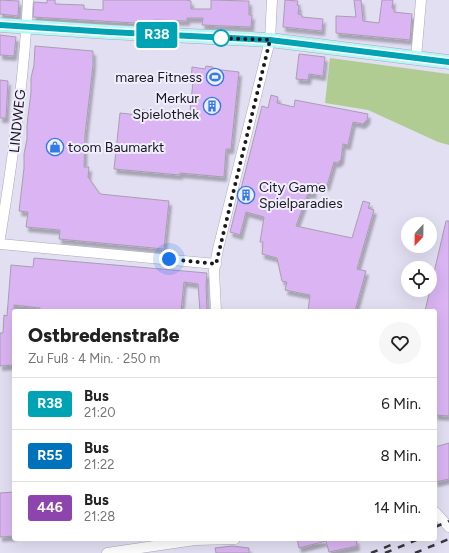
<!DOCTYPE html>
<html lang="de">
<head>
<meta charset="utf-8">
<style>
  body { margin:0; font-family:Figtree,sans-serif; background:#f6f6f6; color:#222; height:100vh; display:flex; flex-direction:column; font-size:15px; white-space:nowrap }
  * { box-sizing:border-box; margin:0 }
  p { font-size:13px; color:#767676 }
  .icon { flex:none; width:22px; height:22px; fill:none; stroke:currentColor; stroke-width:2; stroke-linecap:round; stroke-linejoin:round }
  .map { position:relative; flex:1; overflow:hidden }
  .details { position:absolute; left:12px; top:309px; width:425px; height:232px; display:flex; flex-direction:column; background:#fff; border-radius:4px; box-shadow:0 4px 16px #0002 }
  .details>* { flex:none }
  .badge { padding:0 8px; border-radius:3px; font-size:14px; line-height:26px }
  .needle { width:26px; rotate:202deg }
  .tools { position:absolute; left:401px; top:217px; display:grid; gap:8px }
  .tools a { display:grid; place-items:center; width:36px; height:36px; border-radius:50%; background:#fff; box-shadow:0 4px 16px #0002; font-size:20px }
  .you { position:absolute; width:20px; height:20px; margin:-10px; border:3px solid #fff; border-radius:50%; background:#1a73e8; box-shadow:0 0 0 6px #1a73e833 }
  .map>.badge { position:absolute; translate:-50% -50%; box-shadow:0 0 0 2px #fff }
  .round { display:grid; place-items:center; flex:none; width:42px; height:42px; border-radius:21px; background:#f6f6f6 }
  .head { display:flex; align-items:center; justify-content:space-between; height:68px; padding:0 16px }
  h1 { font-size:19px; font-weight:800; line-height:30px }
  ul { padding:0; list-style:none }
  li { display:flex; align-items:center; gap:12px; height:52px; padding:0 16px; border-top:1px solid #e0e0e0 }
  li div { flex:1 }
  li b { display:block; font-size:15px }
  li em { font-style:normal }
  li .badge { min-width:44px; font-weight:700; text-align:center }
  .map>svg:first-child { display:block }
</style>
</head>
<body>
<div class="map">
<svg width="449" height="553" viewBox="0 0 449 553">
  <defs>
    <filter id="shadow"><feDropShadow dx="2.5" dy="4.5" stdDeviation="1" flood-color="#0004"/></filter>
  </defs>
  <rect width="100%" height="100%" fill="#e3dff3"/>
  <polygon fill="#b0cc93" points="330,58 449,74 449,145 438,142 368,110 325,103"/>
  <g fill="#dab4f3" stroke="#a89eaf" filter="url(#shadow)">
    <polygon points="0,0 19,1 18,16 0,14"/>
    <polygon points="47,0 55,0 55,4 84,5 84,9 103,10 103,0 186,0 191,1 191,9 211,9 211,0 249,1 249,15 252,15 251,27 202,25 203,18 187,18 187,21 154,20 153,24 33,17 34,2 47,3"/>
    <polygon points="285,0 298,1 297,5 299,6 298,14 302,15 302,17 323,19 322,31 283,27"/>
    <polygon points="354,0 361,0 363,21 379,23 382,0 393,0 392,8 394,9 394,12 412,14 410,40 336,33 336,16 356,17"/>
    <polygon points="0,35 16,37 14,56 0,55"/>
    <polygon points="35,46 93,51 93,65 85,135 84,167 89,167 88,177 100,194 169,201 164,249 59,239 60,230 26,227 28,212 19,211 24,168 24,154 27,139 27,125 31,92 31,78 34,65"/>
    <polygon points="299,54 325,57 323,76 309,74 308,80 296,79"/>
    <polygon points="206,66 213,67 213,69 239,72 231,149 226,149 224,177 180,173 180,175 114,169 120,113 138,115 142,110 151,111 153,116 189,120 193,82 191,82 192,67 205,69"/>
    <polygon points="0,80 8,81 6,118 0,118"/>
    <polygon points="271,95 278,97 277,103 294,107 295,100 368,114 367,120 363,124 353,122 348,145 343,144 341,160 337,163 334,162 327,186 315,183 313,194 308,193 296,226 352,238 363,201 370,203 368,208 374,210 357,269 366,271 355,311 308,311 310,295 285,290 287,282 282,281 277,258 262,254 263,242 260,242 264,217 246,212 240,235 230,232 262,106 268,108"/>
    <polygon points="446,221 449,221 449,416 435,415 435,311 425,311"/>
    <polygon points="34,258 207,273 206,285 207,311 200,311 198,284 184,282 181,311 40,311 40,308 14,305 14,365 0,366 0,333 3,333 4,315 7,316 11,265 33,267"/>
    <polygon points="449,443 449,479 435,482 435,447"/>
    <polygon points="14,492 14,536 0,537 0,493"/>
    <polygon points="297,539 356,539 357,546 329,552 326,541 299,548"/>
    <polygon points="232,546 249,548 249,553 216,553 215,548"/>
  </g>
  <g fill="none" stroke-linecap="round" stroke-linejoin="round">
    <defs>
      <g id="street">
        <polyline points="416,58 421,0"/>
        <path d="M0,238C13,159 24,80 28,0"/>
        <polyline points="0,244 216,264"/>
        <polyline points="216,311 214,271 218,249 270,40 272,0"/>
        <polyline points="435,512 449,527"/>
        <polyline points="107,553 195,540 235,539"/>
      </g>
      <polyline id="secondary" points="0,25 109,32 270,40 449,62"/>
    </defs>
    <use href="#street" stroke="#aba7ba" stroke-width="11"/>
    <use href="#secondary" stroke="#aba7ba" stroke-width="15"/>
    <use href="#street" stroke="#fff" stroke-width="10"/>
    <use href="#secondary" stroke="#b3f8f7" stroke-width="14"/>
    <g stroke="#38353e" stroke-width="2.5" stroke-dasharray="7 7" stroke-linecap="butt">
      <polyline points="435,527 449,521"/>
      <polyline points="371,553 391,545"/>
      <polyline points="385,553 419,539"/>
      <polyline points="415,553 449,539"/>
    </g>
  </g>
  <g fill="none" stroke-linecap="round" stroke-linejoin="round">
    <defs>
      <polyline id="line" points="0,25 109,32 270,40 449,62"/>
    </defs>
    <use href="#line" stroke="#fff" stroke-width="9"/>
    <use href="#line" stroke="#00a3b4" stroke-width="6"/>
    <polyline stroke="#19171e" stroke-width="4" stroke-dasharray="0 7.2" points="169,259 216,264 270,40 221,38"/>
  </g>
  <defs>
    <symbol id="stadium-ring" viewBox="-11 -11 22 22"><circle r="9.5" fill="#f0edfd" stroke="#317be8" stroke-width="1.5"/><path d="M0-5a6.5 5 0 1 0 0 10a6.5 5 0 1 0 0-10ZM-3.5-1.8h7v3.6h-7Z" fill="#317be8"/></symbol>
    <symbol id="building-ring" viewBox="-11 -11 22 22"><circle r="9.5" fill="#f0edfd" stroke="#317be8" stroke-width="1.5"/><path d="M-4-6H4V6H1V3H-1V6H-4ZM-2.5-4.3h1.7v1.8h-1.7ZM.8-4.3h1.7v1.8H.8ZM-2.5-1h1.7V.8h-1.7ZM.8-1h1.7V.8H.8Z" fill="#317be8"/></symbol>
    <symbol id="shop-ring" viewBox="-11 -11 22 22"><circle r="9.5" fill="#f0edfd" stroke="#317be8" stroke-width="1.5"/><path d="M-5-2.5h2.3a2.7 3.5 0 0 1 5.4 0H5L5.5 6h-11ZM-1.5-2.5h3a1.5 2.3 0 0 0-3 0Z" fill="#317be8"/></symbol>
  </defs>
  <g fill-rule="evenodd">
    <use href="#stadium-ring" x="205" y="67" width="20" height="20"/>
    <use href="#building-ring" x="202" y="96" width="20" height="20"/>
    <use href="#shop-ring" x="45" y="137" width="20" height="20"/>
    <use href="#building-ring" x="236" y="185" width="20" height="20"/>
  </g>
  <circle fill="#fff" stroke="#00a3b4" stroke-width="2" cx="221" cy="38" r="8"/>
  <g text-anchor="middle" stroke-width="4" stroke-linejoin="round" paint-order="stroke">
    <g font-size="14" fill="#19171e" stroke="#f0edfd" text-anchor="end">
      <text x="202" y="82">marea Fitness</text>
      <text x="199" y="103">Merkur<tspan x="199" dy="16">Spielothek</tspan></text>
      <text x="68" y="152" text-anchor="start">toom Baumarkt</text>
      <text x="259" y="192" text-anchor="start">City Game<tspan x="259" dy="16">Spielparadies</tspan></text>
    </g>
    <g font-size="14" fill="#19171e" stroke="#f0edfd">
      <text transform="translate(17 121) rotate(-84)" y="5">LINDWEG</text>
    </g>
  </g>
</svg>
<div class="tools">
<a><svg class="needle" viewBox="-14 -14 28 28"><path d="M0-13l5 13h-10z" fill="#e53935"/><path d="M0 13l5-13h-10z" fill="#767676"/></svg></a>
<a><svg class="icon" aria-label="locate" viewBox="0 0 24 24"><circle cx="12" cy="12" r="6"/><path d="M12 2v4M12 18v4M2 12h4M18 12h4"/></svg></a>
</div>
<div class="you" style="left:169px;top:259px"></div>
<b class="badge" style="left:157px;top:35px;background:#00a3b4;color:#fff">R38</b>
<section class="details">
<div class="head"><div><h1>Ostbredenstraße</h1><p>Zu Fuß · 4 Min. · 250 m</p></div><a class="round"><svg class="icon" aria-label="heart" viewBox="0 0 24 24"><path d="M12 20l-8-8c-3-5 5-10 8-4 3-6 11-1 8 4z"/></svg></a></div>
<ul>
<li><span class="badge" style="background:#00a3b4;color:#fff">R38</span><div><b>Bus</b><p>21:20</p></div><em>6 Min.</em></li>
<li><span class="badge" style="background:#0072bc;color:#fff">R55</span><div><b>Bus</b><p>21:22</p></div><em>8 Min.</em></li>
<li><span class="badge" style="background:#8e44ad;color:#fff">446</span><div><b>Bus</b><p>21:28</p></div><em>14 Min.</em></li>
</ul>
</section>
</div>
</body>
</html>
